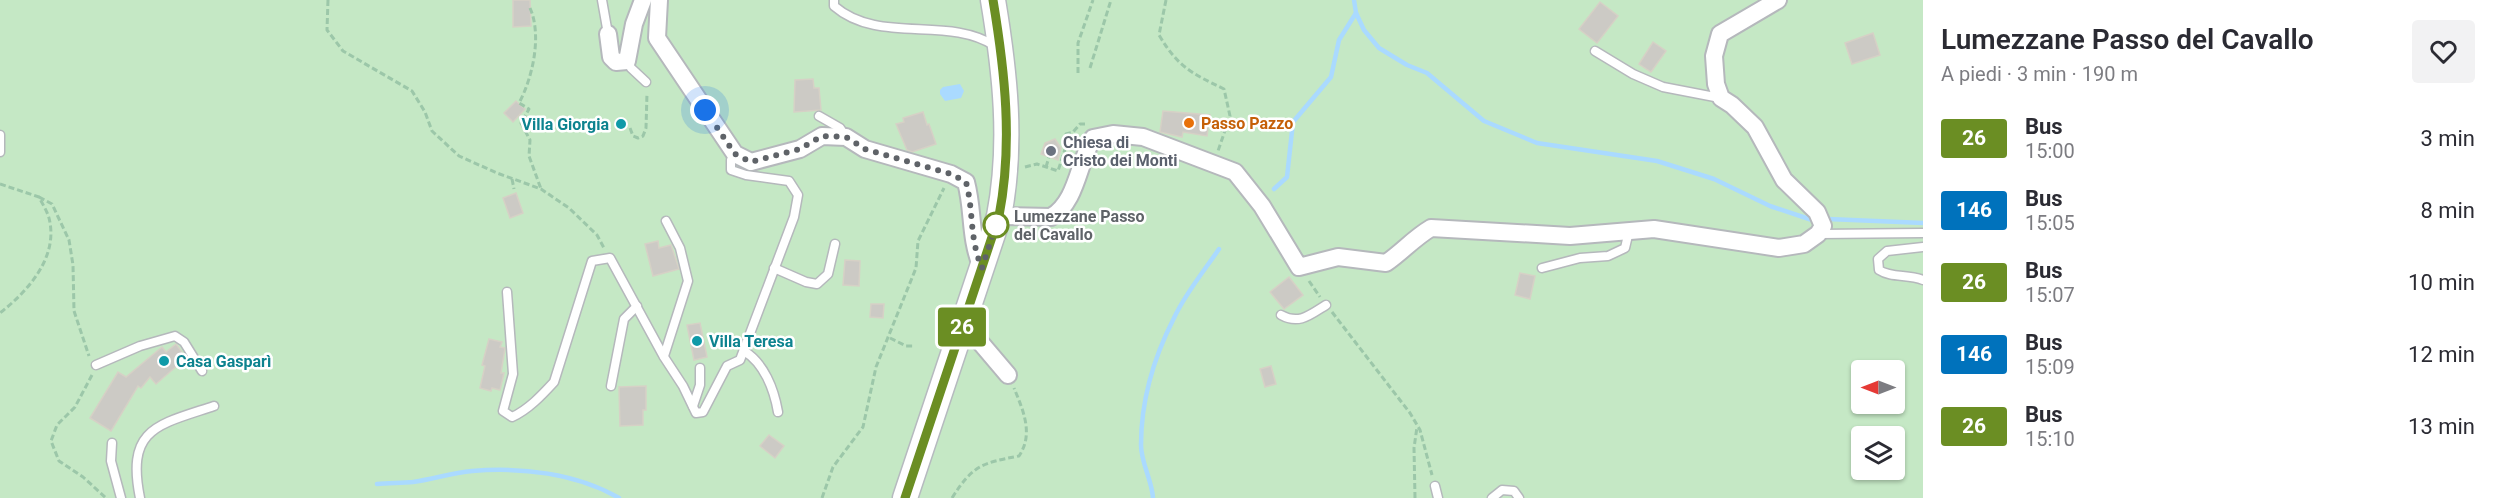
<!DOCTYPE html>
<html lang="it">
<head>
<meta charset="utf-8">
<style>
  body { margin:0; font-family:Roboto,sans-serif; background:#f2f2f3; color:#2b2b33; height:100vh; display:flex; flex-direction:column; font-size:22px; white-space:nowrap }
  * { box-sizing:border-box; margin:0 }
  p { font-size:20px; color:#7c7c81 }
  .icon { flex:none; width:33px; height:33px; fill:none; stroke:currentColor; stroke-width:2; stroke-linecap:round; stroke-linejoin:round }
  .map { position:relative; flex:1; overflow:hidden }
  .panel { display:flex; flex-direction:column; background:#fff; width:570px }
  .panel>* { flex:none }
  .badge { padding:0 12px; border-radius:4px; font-size:21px; line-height:39px }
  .needle { width:39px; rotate:270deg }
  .buttons { position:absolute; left:1851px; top:360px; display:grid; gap:12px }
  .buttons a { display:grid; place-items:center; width:54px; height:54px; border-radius:6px; background:#fff; box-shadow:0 2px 4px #0004; font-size:30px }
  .you { position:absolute; width:30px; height:30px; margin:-15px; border:4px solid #fff; border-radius:50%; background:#1a73e8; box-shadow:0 0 0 9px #1a73e833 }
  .map>.badge { position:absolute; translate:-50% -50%; box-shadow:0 0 0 3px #fff }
  .round { display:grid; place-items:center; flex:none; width:63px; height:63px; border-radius:6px; background:#f2f2f3 }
  .summary { display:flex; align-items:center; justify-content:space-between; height:102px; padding:0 18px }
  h1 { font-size:28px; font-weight:600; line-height:45px }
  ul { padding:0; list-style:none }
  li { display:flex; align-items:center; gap:18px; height:72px; padding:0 18px }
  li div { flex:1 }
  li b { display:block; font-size:22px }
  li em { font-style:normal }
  li .badge { min-width:66px; font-weight:700; text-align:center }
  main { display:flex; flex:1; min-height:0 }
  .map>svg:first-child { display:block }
</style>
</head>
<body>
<main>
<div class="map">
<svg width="1923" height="498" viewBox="0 0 1923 498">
  <rect width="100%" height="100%" fill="#f1efe8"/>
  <path fill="#c5e8c5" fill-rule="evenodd" d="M0,0H1923V498H0ZM1862,370H1894V404H1862ZM1862,436H1894V470H1862Z"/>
  <polygon fill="#aadaff" points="960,84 964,91 961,98 945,101 940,94 940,90 943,87"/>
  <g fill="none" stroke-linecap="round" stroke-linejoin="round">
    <g stroke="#aadaff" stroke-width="4.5">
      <polyline points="1356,13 1364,30 1379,48 1407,65 1427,73 1484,121 1537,143 1657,161 1714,179 1770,206 1815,221"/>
      <polyline points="1274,189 1287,177 1293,122 1331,77 1339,40 1356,13 1354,0"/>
      <polyline points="1828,219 1923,223"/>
      <path d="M377,484C389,483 401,483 413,482C433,479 452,473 472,471C521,467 576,473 619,498"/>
      <path d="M1153,498C1152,480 1141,463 1141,445C1141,401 1154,357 1174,318C1185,294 1204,271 1219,249"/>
    </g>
  </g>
  <g fill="#cccac5" stroke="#d6d1c6" stroke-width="1.5">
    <polygon points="513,0 530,0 531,26 513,27"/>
    <polygon points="1600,2 1618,16 1597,43 1579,29"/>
    <polygon points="1873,33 1880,55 1852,64 1845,43"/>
    <polygon points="1653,42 1666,51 1651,72 1639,64"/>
    <polygon points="813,79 814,88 819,88 821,110 794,112 795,80"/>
    <polygon points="516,101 525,109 513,122 504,113"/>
    <polygon points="1163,111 1210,115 1207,136 1183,132 1182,137 1160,132"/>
    <polygon points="923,112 927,125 929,124 936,144 912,152 907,150 896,124 904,122 903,118"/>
    <polygon points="1055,139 1061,148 1058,160 1041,154 1045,143"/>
    <polygon points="516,193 523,213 510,218 503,198"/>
    <polygon points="658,241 659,248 671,245 679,269 653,276 645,244"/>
    <polygon points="845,260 860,261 859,286 843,285"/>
    <polygon points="1520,273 1535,276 1530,299 1515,295"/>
    <polygon points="1289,277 1303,295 1284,309 1270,292"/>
    <polygon points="871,304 884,304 883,318 870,317"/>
    <polygon points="700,323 707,357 694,360 687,325"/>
    <polygon points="489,339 502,342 500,347 505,348 501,373 504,373 500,390 492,388 491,391 480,388 485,366 482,365"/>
    <polygon points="176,344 186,358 156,384 150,377 141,388 138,386 111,431 90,418 118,372 126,377 162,347 166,352"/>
    <polygon points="1271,366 1276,384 1265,387 1260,369"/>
    <polygon points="646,386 646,410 643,410 643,425 620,426 619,387"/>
    <polygon points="769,435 784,446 775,458 760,446"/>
  </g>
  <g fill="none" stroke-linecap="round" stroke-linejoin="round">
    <defs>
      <g id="service">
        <polyline points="602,0 608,34"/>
        <path d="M834,0V6C879,45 948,15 995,46"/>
        <polyline points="1595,51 1633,74 1663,87 1720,98"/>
        <polyline points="627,61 631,68 646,82"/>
        <polyline points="819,116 840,128 846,137"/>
        <polyline points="0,135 0,152"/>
        <polyline points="1819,234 1923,233"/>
        <path d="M1923,247L1887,251L1878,259L1879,270C1891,278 1909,274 1923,280"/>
        <polyline points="774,268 806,282 817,284 828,274 835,244"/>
        <polyline points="1542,268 1580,258 1608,256 1625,248 1629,231"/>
        <path d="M507,292L513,374L503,411L512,417C528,410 542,395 554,382L592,261L610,258L664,357L683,386L696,413L703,412L727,366L740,360L794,217L798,195L789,181L746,175L731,170V160L735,154"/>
        <path d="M1281,315C1299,325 1310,315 1326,305"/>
        <path d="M744,351C764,363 774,389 778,412"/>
        <polyline points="664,356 688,281 680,248 666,221"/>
        <polyline points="96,365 140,346 175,336 184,342 202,371"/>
        <polyline points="611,386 624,319 637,306"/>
        <polyline points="693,406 700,385 700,368"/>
        <polyline points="112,443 111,461 121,498"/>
        <polyline points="1435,486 1438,498"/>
        <path d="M140,498C126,428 157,425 214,406"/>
        <polyline points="1492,498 1502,490 1514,491 1519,498"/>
      </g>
      <g id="minor">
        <path d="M659,0L657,38L735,154L751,162L800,149L822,136L846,137L865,149L951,174L966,182C974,212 969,237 982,268"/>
        <polyline points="608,34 611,57 616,62 627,61 634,24 643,0"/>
        <path d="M999,216L1051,217C1077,202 1078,163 1093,138L1113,134L1143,137L1235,172L1262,206L1299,267L1338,257L1386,263C1402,252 1414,238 1431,228L1570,236L1654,229L1779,248L1804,244L1818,234L1823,226L1817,212L1784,180L1755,127L1732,105L1721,98L1716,84L1714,56L1720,34L1778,0"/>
        <polyline points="980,342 1008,375"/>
      </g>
      <path id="secondary" d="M905,498L999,216C1013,144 1005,72 993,0"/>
    </defs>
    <use href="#service" stroke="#b5b8bc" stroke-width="11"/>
    <use href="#minor" stroke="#b5b8bc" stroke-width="20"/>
    <use href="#secondary" stroke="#b6babf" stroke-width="27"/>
    <g stroke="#9cc7a9" stroke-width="3" stroke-dasharray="6 3" stroke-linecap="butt">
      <polyline points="328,0 327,30 343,51 412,91 425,112 432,131 459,156 497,173 541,189 569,208 597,235 604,248"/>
      <path d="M1166,0L1159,35C1178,67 1191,73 1224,89L1230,116L1218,151"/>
      <path d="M530,8C542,35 533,77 519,103L529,109L521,123L530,140L529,156L541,189"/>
      <polyline points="1090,68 1111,0"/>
      <polyline points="1078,73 1078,43 1093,0"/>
      <polyline points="630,128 633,136 638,138 643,136 646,128 647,93"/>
      <polyline points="1025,167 1037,164 1058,171 1067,143 1066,134 1073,132 1080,124 1085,124"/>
      <polyline points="1046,167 1049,157"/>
      <polyline points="512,179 514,189"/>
      <path d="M0,184L39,197C42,203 47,211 49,218C59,257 28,291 0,313"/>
      <polyline points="39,197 52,204 69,240 73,265 74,311 89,356"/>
      <polyline points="1309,281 1320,297"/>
      <polyline points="1332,312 1410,413 1420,430 1432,475"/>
      <polyline points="890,338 906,346 915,346"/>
      <polyline points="92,375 75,407 57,425 51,441 59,461 83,477 106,498"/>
      <polyline points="822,498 833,467 863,427 876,367 916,268 918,241 944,188"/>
      <path d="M952,498C973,465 982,463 1019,456C1034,434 1023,410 1014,388"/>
      <polyline points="1415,498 1414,448 1417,427"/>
    </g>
    <use href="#service" stroke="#fff" stroke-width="8"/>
    <use href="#minor" stroke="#fff" stroke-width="16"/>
    <use href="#secondary" stroke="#fff" stroke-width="24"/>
  </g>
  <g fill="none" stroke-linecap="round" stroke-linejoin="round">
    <defs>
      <path id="line" d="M905,498L999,216C1013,144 1005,72 993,0"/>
    </defs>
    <use href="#line" stroke="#fff" stroke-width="14"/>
    <use href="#line" stroke="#6b8e23" stroke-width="9"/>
    <path stroke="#5f6368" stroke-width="6" stroke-dasharray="0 10.8" d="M705,110L735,154L751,162L800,149L822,136L846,137L865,149L951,174L966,182C974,212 969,238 982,268L996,225"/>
  </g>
  <circle fill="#e8710a" stroke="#fff" stroke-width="2" cx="1189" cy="123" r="6"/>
  <g fill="#0f9aa8" stroke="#fff" stroke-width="2">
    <circle cx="621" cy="124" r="6"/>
    <circle cx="697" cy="341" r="6"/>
    <circle cx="164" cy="361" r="6"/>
  </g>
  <circle fill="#6b7280" stroke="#fff" stroke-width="2" cx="1051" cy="151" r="6"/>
  <circle fill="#fff" stroke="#6b8e23" stroke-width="3" cx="996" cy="225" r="12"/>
  <g text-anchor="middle" stroke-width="5" stroke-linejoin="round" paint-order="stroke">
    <g font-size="16" font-weight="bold" fill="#c56008" stroke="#fff" text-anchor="start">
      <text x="1201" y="129">Passo Pazzo</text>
    </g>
    <g font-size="16" font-weight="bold" fill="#0d838f" stroke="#fff" text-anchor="start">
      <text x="609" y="130" text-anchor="end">Villa Giorgia</text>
      <text x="709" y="347">Villa Teresa</text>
      <text x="176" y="367">Casa Gasparì</text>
    </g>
    <g font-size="16" font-weight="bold" fill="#5b616d" stroke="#fff" text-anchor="start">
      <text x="1063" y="148">Chiesa di<tspan x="1063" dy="18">Cristo dei Monti</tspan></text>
    </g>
    <g font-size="16" font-weight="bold" fill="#5f6368" stroke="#fff" text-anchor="start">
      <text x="1014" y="222">Lumezzane Passo<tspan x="1014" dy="18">del Cavallo</tspan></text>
    </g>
  </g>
</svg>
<div class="buttons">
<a><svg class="needle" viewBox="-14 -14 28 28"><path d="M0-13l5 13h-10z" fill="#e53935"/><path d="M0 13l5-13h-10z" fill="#7c7c81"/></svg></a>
<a><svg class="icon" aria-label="layers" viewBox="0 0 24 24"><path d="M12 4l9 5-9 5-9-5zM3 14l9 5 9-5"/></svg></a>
</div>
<div class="you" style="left:705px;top:110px"></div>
<b class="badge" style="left:962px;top:327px;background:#6b8e23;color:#fff">26</b>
</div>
<section class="panel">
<div class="summary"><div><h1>Lumezzane Passo del Cavallo</h1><p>A piedi · 3 min · 190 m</p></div><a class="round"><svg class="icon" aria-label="heart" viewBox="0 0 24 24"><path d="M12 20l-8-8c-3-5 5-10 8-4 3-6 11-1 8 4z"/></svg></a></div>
<ul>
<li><span class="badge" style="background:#6b8e23;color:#fff">26</span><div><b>Bus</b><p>15:00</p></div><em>3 min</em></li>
<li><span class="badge" style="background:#0072bc;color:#fff">146</span><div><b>Bus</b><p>15:05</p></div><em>8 min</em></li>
<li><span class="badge" style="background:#6b8e23;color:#fff">26</span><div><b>Bus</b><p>15:07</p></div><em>10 min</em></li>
<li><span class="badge" style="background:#0072bc;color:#fff">146</span><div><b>Bus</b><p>15:09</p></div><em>12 min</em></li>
<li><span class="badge" style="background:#6b8e23;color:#fff">26</span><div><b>Bus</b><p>15:10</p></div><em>13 min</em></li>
</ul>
</section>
</main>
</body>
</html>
